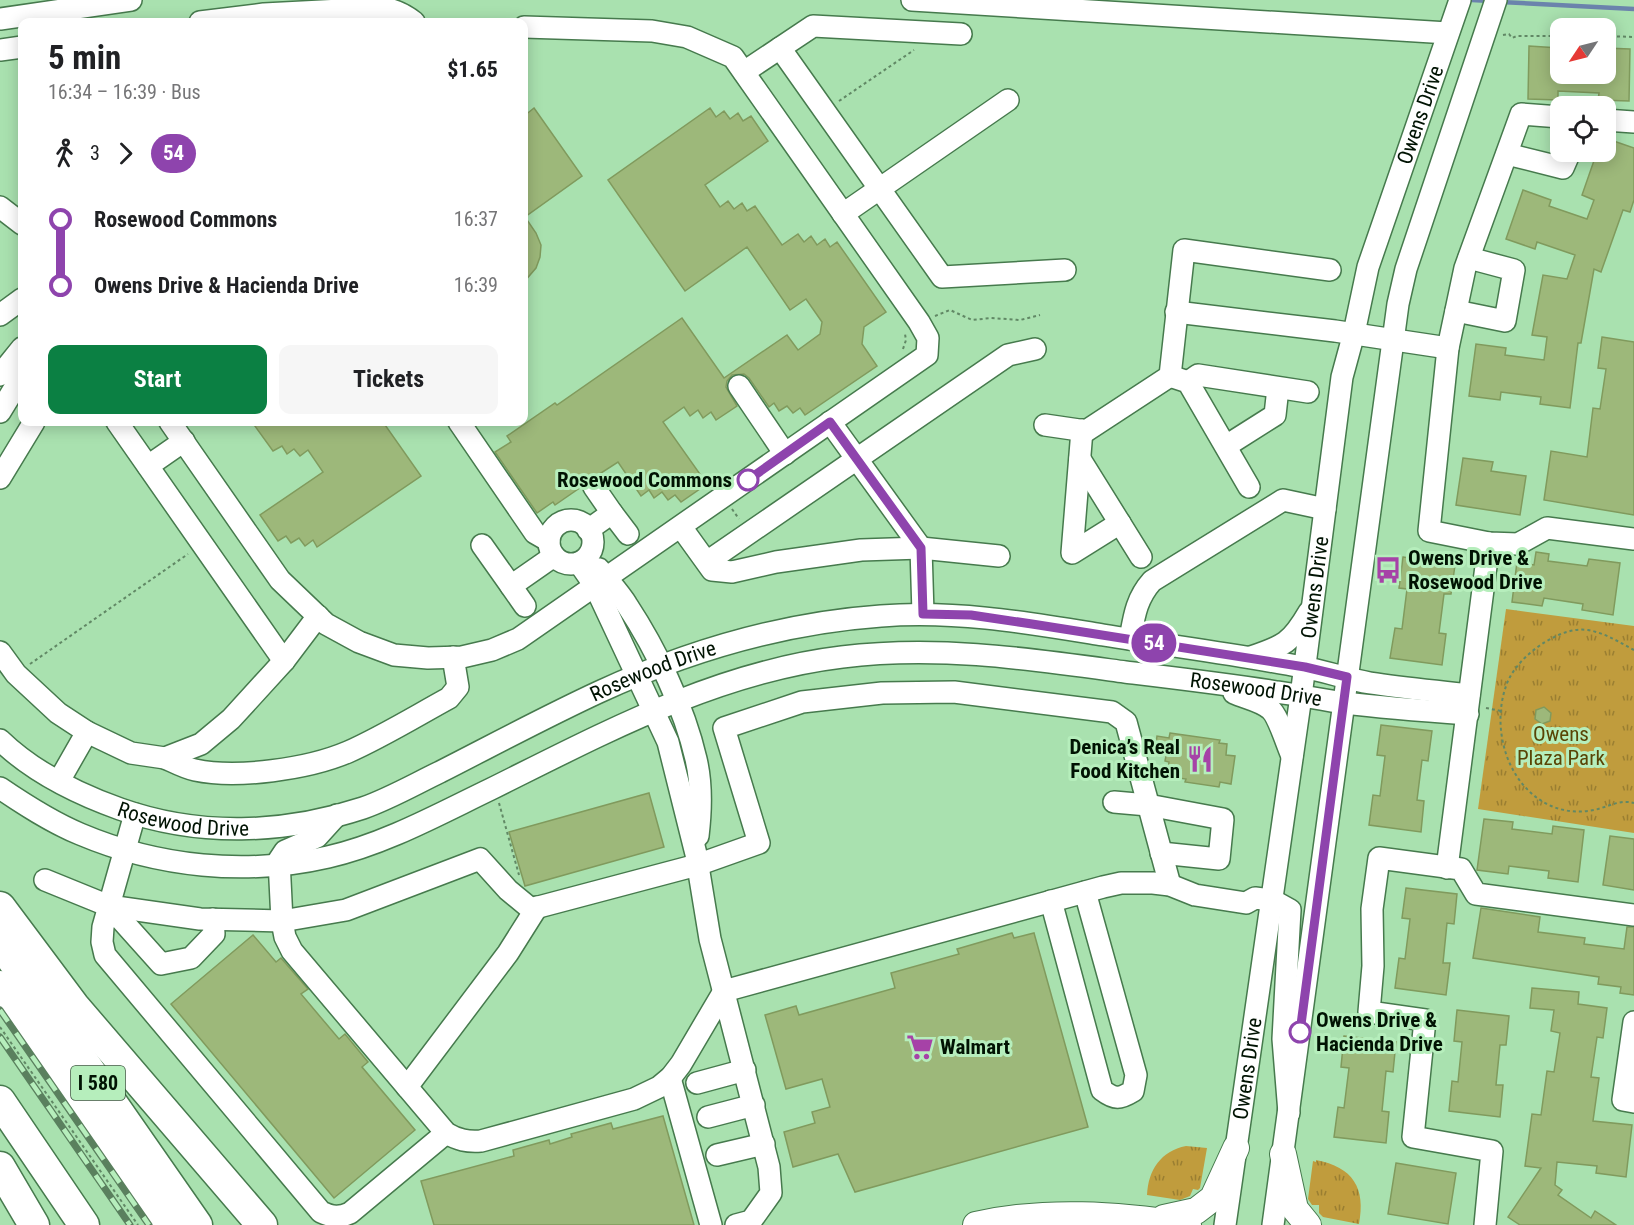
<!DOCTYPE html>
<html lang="en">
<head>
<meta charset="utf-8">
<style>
  body { margin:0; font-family:"Roboto Condensed",sans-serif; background:#f6f6f6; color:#202124; height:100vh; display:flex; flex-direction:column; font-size:22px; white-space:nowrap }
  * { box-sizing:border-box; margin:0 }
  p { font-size:20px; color:#757577 }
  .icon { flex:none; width:33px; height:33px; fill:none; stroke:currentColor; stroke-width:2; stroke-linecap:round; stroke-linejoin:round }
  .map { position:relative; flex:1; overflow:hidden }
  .drawer { position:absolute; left:18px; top:18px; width:510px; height:408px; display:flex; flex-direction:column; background:#fff; border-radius:12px; box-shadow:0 3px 15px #0003 }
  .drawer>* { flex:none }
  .badge { padding:0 12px; border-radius:20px; font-size:21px; line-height:39px }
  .needle { width:39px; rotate:235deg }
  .controls { position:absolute; left:1550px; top:18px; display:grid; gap:12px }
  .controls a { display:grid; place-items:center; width:66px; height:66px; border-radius:12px; background:#fff; box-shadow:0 3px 15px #0003; font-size:30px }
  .map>.badge { position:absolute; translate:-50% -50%; box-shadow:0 0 0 3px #fff }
  .legs { display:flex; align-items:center; gap:9px; height:66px; padding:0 30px; font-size:20px }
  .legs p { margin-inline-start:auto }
  .overview { display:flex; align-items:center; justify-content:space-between; height:102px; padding:0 30px }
  h1 { font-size:33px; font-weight:700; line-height:45px }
  .primary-button { display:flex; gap:12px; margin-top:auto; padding:12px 30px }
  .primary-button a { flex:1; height:69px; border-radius:12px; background:#0b8043; color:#fff; font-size:24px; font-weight:700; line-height:69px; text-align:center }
  .primary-button a+a { background:#f6f6f6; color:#202124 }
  ul { padding:0 30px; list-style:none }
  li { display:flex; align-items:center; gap:21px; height:66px; font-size:22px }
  li i { display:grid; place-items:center; width:9px; height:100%; margin:0 8px; background:currentColor }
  li i::after { content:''; width:15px; height:15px; margin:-8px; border:4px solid; border-radius:50%; background:#fff }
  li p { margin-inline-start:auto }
  li:first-child i { background:linear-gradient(#0000 50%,currentColor 0) }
  li:last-child i { background:linear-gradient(currentColor 50%,#0000 0) }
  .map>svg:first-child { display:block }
</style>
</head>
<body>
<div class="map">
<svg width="1634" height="1225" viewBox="0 0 1634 1225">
  <defs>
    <pattern id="grass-tufts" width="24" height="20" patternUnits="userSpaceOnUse" patternTransform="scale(1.5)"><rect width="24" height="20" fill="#c09c3d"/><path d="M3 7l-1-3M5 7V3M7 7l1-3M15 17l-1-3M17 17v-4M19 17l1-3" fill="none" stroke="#9a7e31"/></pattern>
  </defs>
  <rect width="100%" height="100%" fill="#a9e1af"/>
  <g fill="url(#grass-tufts)">
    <polygon points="1506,609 1634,626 1634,833 1478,809"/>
    <path d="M1186,1146L1207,1148L1200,1188L1198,1190L1193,1189L1190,1196L1180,1200L1147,1195C1148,1170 1161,1151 1186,1146Z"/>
    <path d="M1316,1160C1353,1167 1366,1188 1359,1224L1323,1217L1319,1213V1205H1312L1308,1199L1313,1161L1316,1162Z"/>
  </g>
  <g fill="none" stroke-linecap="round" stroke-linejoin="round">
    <g stroke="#6b83ac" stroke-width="4.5">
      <polyline points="1472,0 1490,1"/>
      <polyline points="1501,2 1634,9"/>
    </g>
  </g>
  <g fill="#9db87a" stroke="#809a5d" stroke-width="1.5">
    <polygon points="1529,46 1559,48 1560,74 1605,74 1605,48 1630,49 1629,101 1598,100 1599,93 1558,91 1558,100 1528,99"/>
    <polygon points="534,108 582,176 525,217 536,233 541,245 540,257 536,268 524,282 524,116"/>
    <polygon points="710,108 716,117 724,111 730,119 738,113 743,121 751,116 768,141 705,185 720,207 728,201 734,209 742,203 747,211 755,206 782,245 798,234 804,242 811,236 817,245 825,239 830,247 837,242 886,312 864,327 862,344 877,366 805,415 800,408 793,413 787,406 779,411 774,403 769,407 749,378 744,374 732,375 727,381 726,387 737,406 716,420 711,412 703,418 698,410 690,416 684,407 663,422 707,484 681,502 675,495 668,500 662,492 654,498 649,490 641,496 618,462 598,475 587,476 583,481 581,487 555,505 553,502 537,513 495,452 511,442 507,436 555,403 557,405 682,318 724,378 787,335 798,350 820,334 822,322 806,299 790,310 747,247 685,291 608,180"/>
    <polygon points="1605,138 1634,148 1634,200 1630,212 1623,210 1601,272 1594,269 1581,343 1578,343 1570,408 1540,404 1541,397 1501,392 1500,400 1469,396 1476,344 1506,348 1505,355 1544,360 1547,337 1532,335 1543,275 1567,279 1575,255 1537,242 1535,249 1506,239 1523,190 1551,200 1549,206 1587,219 1594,200 1582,195 1597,152 1605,152"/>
    <polygon points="1602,337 1634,342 1634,515 1544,500 1551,451 1587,457 1593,408 1600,409 1606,369 1598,368"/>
    <polygon points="252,422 383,422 421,476 317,547 313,540 305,546 299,538 291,543 286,536 278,541 260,515 323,472 308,450 300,456 294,449 287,454 282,446 273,451"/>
    <polygon points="1463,458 1493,462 1491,471 1526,476 1520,515 1456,505"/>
    <polygon points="1536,552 1549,554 1548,561 1587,566 1589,559 1620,563 1613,615 1582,610 1583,604 1544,598 1542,606 1512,602 1517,562 1534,565"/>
    <polygon points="1403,557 1455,565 1451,594 1444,594 1439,633 1446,634 1442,665 1390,658 1395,628 1402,629 1407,589 1399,588"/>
    <polygon points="1544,707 1551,713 1550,721 1542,724 1535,719 1536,710"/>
    <polygon points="1381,725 1432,731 1428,761 1422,760 1417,800 1424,801 1421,832 1369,825 1373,795 1380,796 1385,756 1377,755"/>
    <polygon points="1170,733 1220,740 1219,743 1227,744 1226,755 1235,756 1231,784 1220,782 1219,787 1185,782 1186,779 1167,776 1169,762 1165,761 1167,751 1155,750 1157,736 1169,738"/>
    <polygon points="649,793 664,847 525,886 509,832"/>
    <polygon points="1484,819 1513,822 1512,829 1552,834 1553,826 1584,830 1578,882 1548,878 1549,871 1509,866 1508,874 1477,870"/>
    <polygon points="1610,836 1634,839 1634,890 1603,885"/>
    <polygon points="1406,888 1457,894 1454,924 1447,923 1443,963 1450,963 1446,995 1395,988 1399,958 1405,959 1410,919 1402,918"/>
    <polygon points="1481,908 1540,917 1538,932 1585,938 1584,944 1624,949 1627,927 1634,927 1634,995 1620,993 1621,987 1598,984 1599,977 1473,958"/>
    <polygon points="1012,933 1014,938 1034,933 1088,1127 855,1192 838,1154 793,1167 784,1132 815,1123 812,1112 830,1107 822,1079 786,1089 765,1015 796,1006 799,1015 895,988 891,973 959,954 957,949"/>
    <polygon points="253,935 276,962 281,958 308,989 301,994 339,1039 345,1034 368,1062 362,1067 415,1130 334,1198 171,1004"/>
    <polygon points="1532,988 1579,992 1578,1004 1607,1008 1603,1038 1597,1037 1591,1077 1599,1078 1593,1121 1632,1125 1626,1177 1596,1173 1597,1166 1557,1162 1555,1185 1562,1190 1558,1195 1591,1218 1595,1211 1616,1225 1520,1225 1508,1217 1541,1168 1525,1166 1532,1114 1541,1115 1547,1071 1554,1072 1560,1033 1551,1031 1554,1010 1530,1008"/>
    <polygon points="1457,1010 1509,1016 1506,1045 1500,1045 1496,1085 1503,1085 1500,1117 1449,1111 1452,1081 1458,1082 1462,1042 1454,1041"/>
    <polygon points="1344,1036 1396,1042 1393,1072 1386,1071 1382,1111 1389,1112 1386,1143 1334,1137 1338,1107 1344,1108 1349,1068 1341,1067"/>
    <polygon points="663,1116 694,1225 434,1225 421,1181 514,1156 513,1150 549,1140 550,1144 572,1137 571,1134 611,1123 613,1129"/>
    <polygon points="1396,1163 1456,1173 1448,1224 1388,1214"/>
  </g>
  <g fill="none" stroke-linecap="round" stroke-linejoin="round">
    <defs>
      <g id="minor">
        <polyline points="912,0 1448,33"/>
        <polyline points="0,19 131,0"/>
        <path d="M200,22L264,14L360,9C381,5 398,9 414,22"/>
        <polyline points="780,48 942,277 1065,270"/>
        <polyline points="0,50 22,47"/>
        <polyline points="744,72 813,26 961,34"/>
        <polyline points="1560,117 1521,114 1465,268 1448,348 1429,531 1489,543 1518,544 1547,528 1634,539"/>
        <polyline points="1605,120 1634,122"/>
        <polyline points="1507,154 1563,168 1570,152"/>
        <polyline points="0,207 22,224"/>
        <polyline points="843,214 1008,100"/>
        <polyline points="1456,311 1505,321 1514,270 1469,258"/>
        <polyline points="1176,312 1335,331 1448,348"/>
        <polyline points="0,315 22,299"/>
        <polyline points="0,375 22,348"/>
        <polyline points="1170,376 1188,382 1249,487"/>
        <polyline points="1188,382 1198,375 1308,392"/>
        <polyline points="739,386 785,454"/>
        <polyline points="0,412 22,376"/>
        <polyline points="117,422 284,661"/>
        <polyline points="170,422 280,580 326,624 359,642 394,655 428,658 462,657 492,650 518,639 927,355 928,338 919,322 733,57 687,37 652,31 524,27"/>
        <polyline points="459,422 535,533 549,541"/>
        <polyline points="830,422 921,548 923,614"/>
        <polyline points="1045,425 1086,431 1170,376 1184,250 1330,270"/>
        <polyline points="1082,430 1072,553 1120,523"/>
        <polyline points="1226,446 1275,415 1278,388"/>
        <polyline points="1080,459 1141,557"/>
        <polyline points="148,466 184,441"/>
        <polyline points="0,478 34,422"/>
        <polyline points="612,513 628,534"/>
        <circle cx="571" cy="542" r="22"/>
        <polyline points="681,527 712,570 732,572 776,562 861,550 921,548 999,556"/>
        <polyline points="588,530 612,513 594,487"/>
        <polyline points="482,545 511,586 554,556"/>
        <polyline points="707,562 1008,355 1035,349"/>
        <polyline points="579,563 595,586 668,742 696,854 710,939 769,1167 771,1193 751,1221 736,1225"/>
        <path d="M599,569C608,581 619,592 627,605C656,649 684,707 696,759C702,784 701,811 698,836"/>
        <polyline points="511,586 525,606"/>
        <path d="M1130,639C1134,617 1136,599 1152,581L1283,500L1325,509"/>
        <polyline points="0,652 16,674 58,713 87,732 131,753 165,758 201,744 231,719 284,661 318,616"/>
        <path d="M1251,657C1284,646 1291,643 1309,612"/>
        <path d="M1234,693C1245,698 1261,701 1270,709C1278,715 1287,745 1292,756"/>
        <path id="s1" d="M0,740C33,772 78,794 120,809C199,837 284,834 363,808C389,799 415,784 440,772C493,745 545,717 599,692C688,651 782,623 881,616C956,610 1029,623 1103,635C1169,646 1236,654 1302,667C1325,671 1347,679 1370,683C1403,688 1436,691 1469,695"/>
        <path d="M165,758C174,762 185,768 195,770C237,779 308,769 348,752C382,737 416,716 449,698L458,687L453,657"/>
        <polyline points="59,781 87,732"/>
        <path id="s2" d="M0,788C25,805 51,822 80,834C158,867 246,876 328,857C385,844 439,814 491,789C602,734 716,672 842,657C938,645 1030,659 1125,672C1175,678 1226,684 1277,692C1300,695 1322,700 1345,703C1386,708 1427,711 1468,714"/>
        <polyline points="1114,802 1148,805 1223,819 1219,859 1161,853"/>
        <path d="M135,814L103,927L102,942L105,955L321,1212C332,1217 339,1218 350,1213L446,1133"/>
        <path d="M337,815L317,837L285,851L279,860L282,921L285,937L292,951L446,1133C458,1140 467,1142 481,1141L634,1099L659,1087L671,1077L681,1064L724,991L1103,887L1121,883H1153L1170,885L1195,895L1246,903L1255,898L1272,900L1290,910L1283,1039L1289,1113"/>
        <polyline points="1447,868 1489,543"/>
        <polyline points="45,880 109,906 200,919 282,921 346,910 480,859 508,890 531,909 697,865 759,843 724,728 802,702 882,693 954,692 1112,712 1126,722 1170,885"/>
        <path d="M1051,901L1102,1090C1115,1100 1120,1099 1133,1091L1136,1075L1085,892"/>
        <polyline points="109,906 161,964 191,958 214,934 213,919"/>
        <polyline points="1634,1022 1623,1100 1634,1102"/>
        <polyline points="670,1078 711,1225"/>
        <polyline points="697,1083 745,1070"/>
        <polyline points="407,1087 508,953 537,907"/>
        <polyline points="708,1117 754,1105"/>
        <polyline points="717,1155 764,1144"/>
        <path id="s3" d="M1225,1225L1301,696L1342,377L1354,333L1368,267L1460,0"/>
        <polyline points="1273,1225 1398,304 1406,269 1496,0"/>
        <polyline points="1485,1225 1492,1151 1413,1137 1425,1020 1369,1012 1373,966 1372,909 1379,858 1461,869 1476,894 1634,915"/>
      </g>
      <g id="major">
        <polyline points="1283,1154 1295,1209 1308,1225"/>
        <polyline points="1164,1218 1196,1211 1213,1198 1236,1148"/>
        <path d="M976,1225C1046,1209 1118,1215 1188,1225"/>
      </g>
      <g id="highway">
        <polyline points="0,907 74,1006 262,1225"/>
        <polyline points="0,942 197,1225"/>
        <polyline points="0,986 167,1225"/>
        <polyline points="0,1101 84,1225"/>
        <polyline points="0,1167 34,1225"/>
      </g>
    </defs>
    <use href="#minor" stroke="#467a4d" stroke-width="24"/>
    <use href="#major" stroke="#467a4d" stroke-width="28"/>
    <use href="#highway" stroke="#467a4d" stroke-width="33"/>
    <g stroke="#618865" stroke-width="2" stroke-dasharray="3 3" stroke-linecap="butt">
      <polyline points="1503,35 1509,34 1512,38 1517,36 1560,36"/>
      <polyline points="1605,36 1634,37"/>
      <polyline points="839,101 914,50"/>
      <polyline points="935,316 950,310 972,320 991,318 1020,320 1040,315"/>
      <polyline points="903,349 906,340 905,334"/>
      <polyline points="732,509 739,519"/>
      <path d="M1634,650C1619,642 1605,633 1588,630C1572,628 1559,634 1545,642C1529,652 1512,668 1506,686C1491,729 1507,785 1549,805C1564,812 1579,813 1594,810C1608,807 1620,799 1634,803"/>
      <polyline points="30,664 188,554"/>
      <polyline points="1486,708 1501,711"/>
      <polyline points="499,803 519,875"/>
      <polyline points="0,1027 138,1225"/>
    </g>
    <use href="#minor" stroke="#fff" stroke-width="21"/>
    <use href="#major" stroke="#fff" stroke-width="26"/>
    <use href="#highway" stroke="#fff" stroke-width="30"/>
    <defs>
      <g id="rail">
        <polyline points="0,1010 149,1225"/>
        <polyline points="0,1037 130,1225"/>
      </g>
    </defs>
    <use href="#rail" stroke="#5a805e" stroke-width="7"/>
    <use href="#rail" stroke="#b6eebc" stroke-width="4.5" stroke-dasharray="14" stroke-linecap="butt"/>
  </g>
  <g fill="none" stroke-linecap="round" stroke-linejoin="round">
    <defs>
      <polyline id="line-1" points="748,480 830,422 921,548 923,614 971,615 1032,624 1305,667 1347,677 1300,1032"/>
    </defs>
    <use href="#line-1" stroke="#fff" stroke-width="14"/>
    <use href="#line-1" stroke="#8e44ad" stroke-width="9"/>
  </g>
  <defs>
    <symbol id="bus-bare" viewBox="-9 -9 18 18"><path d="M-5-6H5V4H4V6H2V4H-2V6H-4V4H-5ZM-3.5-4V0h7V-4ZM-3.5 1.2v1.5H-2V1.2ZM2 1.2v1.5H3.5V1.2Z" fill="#a642a7" stroke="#b6eebc" stroke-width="2.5" paint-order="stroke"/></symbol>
    <symbol id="restaurant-bare" viewBox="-9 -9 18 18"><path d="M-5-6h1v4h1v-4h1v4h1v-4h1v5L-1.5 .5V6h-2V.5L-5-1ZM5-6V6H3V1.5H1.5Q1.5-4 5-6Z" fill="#a642a7" stroke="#b6eebc" stroke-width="2.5" paint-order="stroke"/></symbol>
    <symbol id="supermarket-bare" viewBox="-9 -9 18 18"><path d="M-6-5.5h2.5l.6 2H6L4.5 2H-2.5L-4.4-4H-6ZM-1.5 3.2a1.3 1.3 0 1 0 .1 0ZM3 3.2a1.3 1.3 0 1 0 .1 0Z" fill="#a642a7" stroke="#b6eebc" stroke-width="2.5" paint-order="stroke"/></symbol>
  </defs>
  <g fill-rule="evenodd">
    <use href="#bus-bare" x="1369" y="551" width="38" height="38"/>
    <use href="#restaurant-bare" x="1181" y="740" width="38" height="38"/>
    <use href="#supermarket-bare" x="901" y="1028" width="38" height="38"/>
  </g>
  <g fill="#fff" stroke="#8e44ad" stroke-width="3">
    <circle cx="748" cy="480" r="10"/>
    <circle cx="1300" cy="1032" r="10"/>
  </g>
  <g text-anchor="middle" stroke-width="6" stroke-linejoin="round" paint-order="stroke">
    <rect fill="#b6eebc" stroke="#37553a" stroke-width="1.5" x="71" y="1066" width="54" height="34" rx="4.5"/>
    <g font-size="20" font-weight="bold" fill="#011303">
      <text x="98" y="1090">I 580</text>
    </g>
    <g font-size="21" fill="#011303" stroke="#b6eebc">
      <text dy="7" stroke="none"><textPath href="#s3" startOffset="1130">Owens Drive</textPath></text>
      <text dy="7" stroke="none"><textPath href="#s3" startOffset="644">Owens Drive</textPath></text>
      <text dy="7" stroke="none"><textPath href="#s1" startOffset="708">Rosewood Drive</textPath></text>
      <text dy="7" stroke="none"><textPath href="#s2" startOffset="1316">Rosewood Drive</textPath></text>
      <text dy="7" stroke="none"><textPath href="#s1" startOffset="204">Rosewood Drive</textPath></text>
      <text dy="7" stroke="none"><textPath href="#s3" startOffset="158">Owens Drive</textPath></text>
    </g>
    <g font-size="21" font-weight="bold" fill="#011303" stroke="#b6eebc" text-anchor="end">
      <text x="732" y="487">Rosewood Commons</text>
      <text x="1316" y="1027" text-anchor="start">Owens Drive &amp;<tspan x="1316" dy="24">Hacienda Drive</tspan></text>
    </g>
    <g font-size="21" font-weight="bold" fill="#011303" stroke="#b6eebc" text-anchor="start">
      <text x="1408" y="565">Owens Drive &amp;<tspan x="1408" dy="24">Rosewood Drive</tspan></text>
      <text x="1180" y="754" text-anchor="end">Denica’s Real<tspan x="1180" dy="24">Food Kitchen</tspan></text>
      <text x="940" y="1054">Walmart</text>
    </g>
    <g font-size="21" fill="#594405" stroke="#b6eebc">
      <text x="1561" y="741">Owens<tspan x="1561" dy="24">Plaza Park</tspan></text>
    </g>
  </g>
</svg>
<div class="controls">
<a><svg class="needle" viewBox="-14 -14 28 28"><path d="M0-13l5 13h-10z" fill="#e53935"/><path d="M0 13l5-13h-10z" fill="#757577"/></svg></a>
<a><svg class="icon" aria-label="locate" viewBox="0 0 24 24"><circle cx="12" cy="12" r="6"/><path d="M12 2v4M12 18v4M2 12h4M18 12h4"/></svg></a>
</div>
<b class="badge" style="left:1154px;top:643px;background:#8e44ad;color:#fff">54</b>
<section class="drawer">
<div class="overview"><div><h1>5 min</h1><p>16:34 – 16:39 · Bus</p></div><b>$1.65</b></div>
<div class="legs"><svg class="icon" aria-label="walk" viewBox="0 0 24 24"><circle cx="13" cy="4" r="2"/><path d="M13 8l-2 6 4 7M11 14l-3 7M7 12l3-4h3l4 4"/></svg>3<svg class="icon" aria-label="forward" viewBox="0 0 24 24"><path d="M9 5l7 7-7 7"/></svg><b class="badge" style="background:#8e44ad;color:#fff">54</b></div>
<ul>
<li><i style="color:#8e44ad"></i><b>Rosewood Commons</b><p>16:37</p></li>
<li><i style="color:#8e44ad"></i><b>Owens Drive &amp; Hacienda Drive</b><p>16:39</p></li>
</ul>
<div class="primary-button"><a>Start</a><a>Tickets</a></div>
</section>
</div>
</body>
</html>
